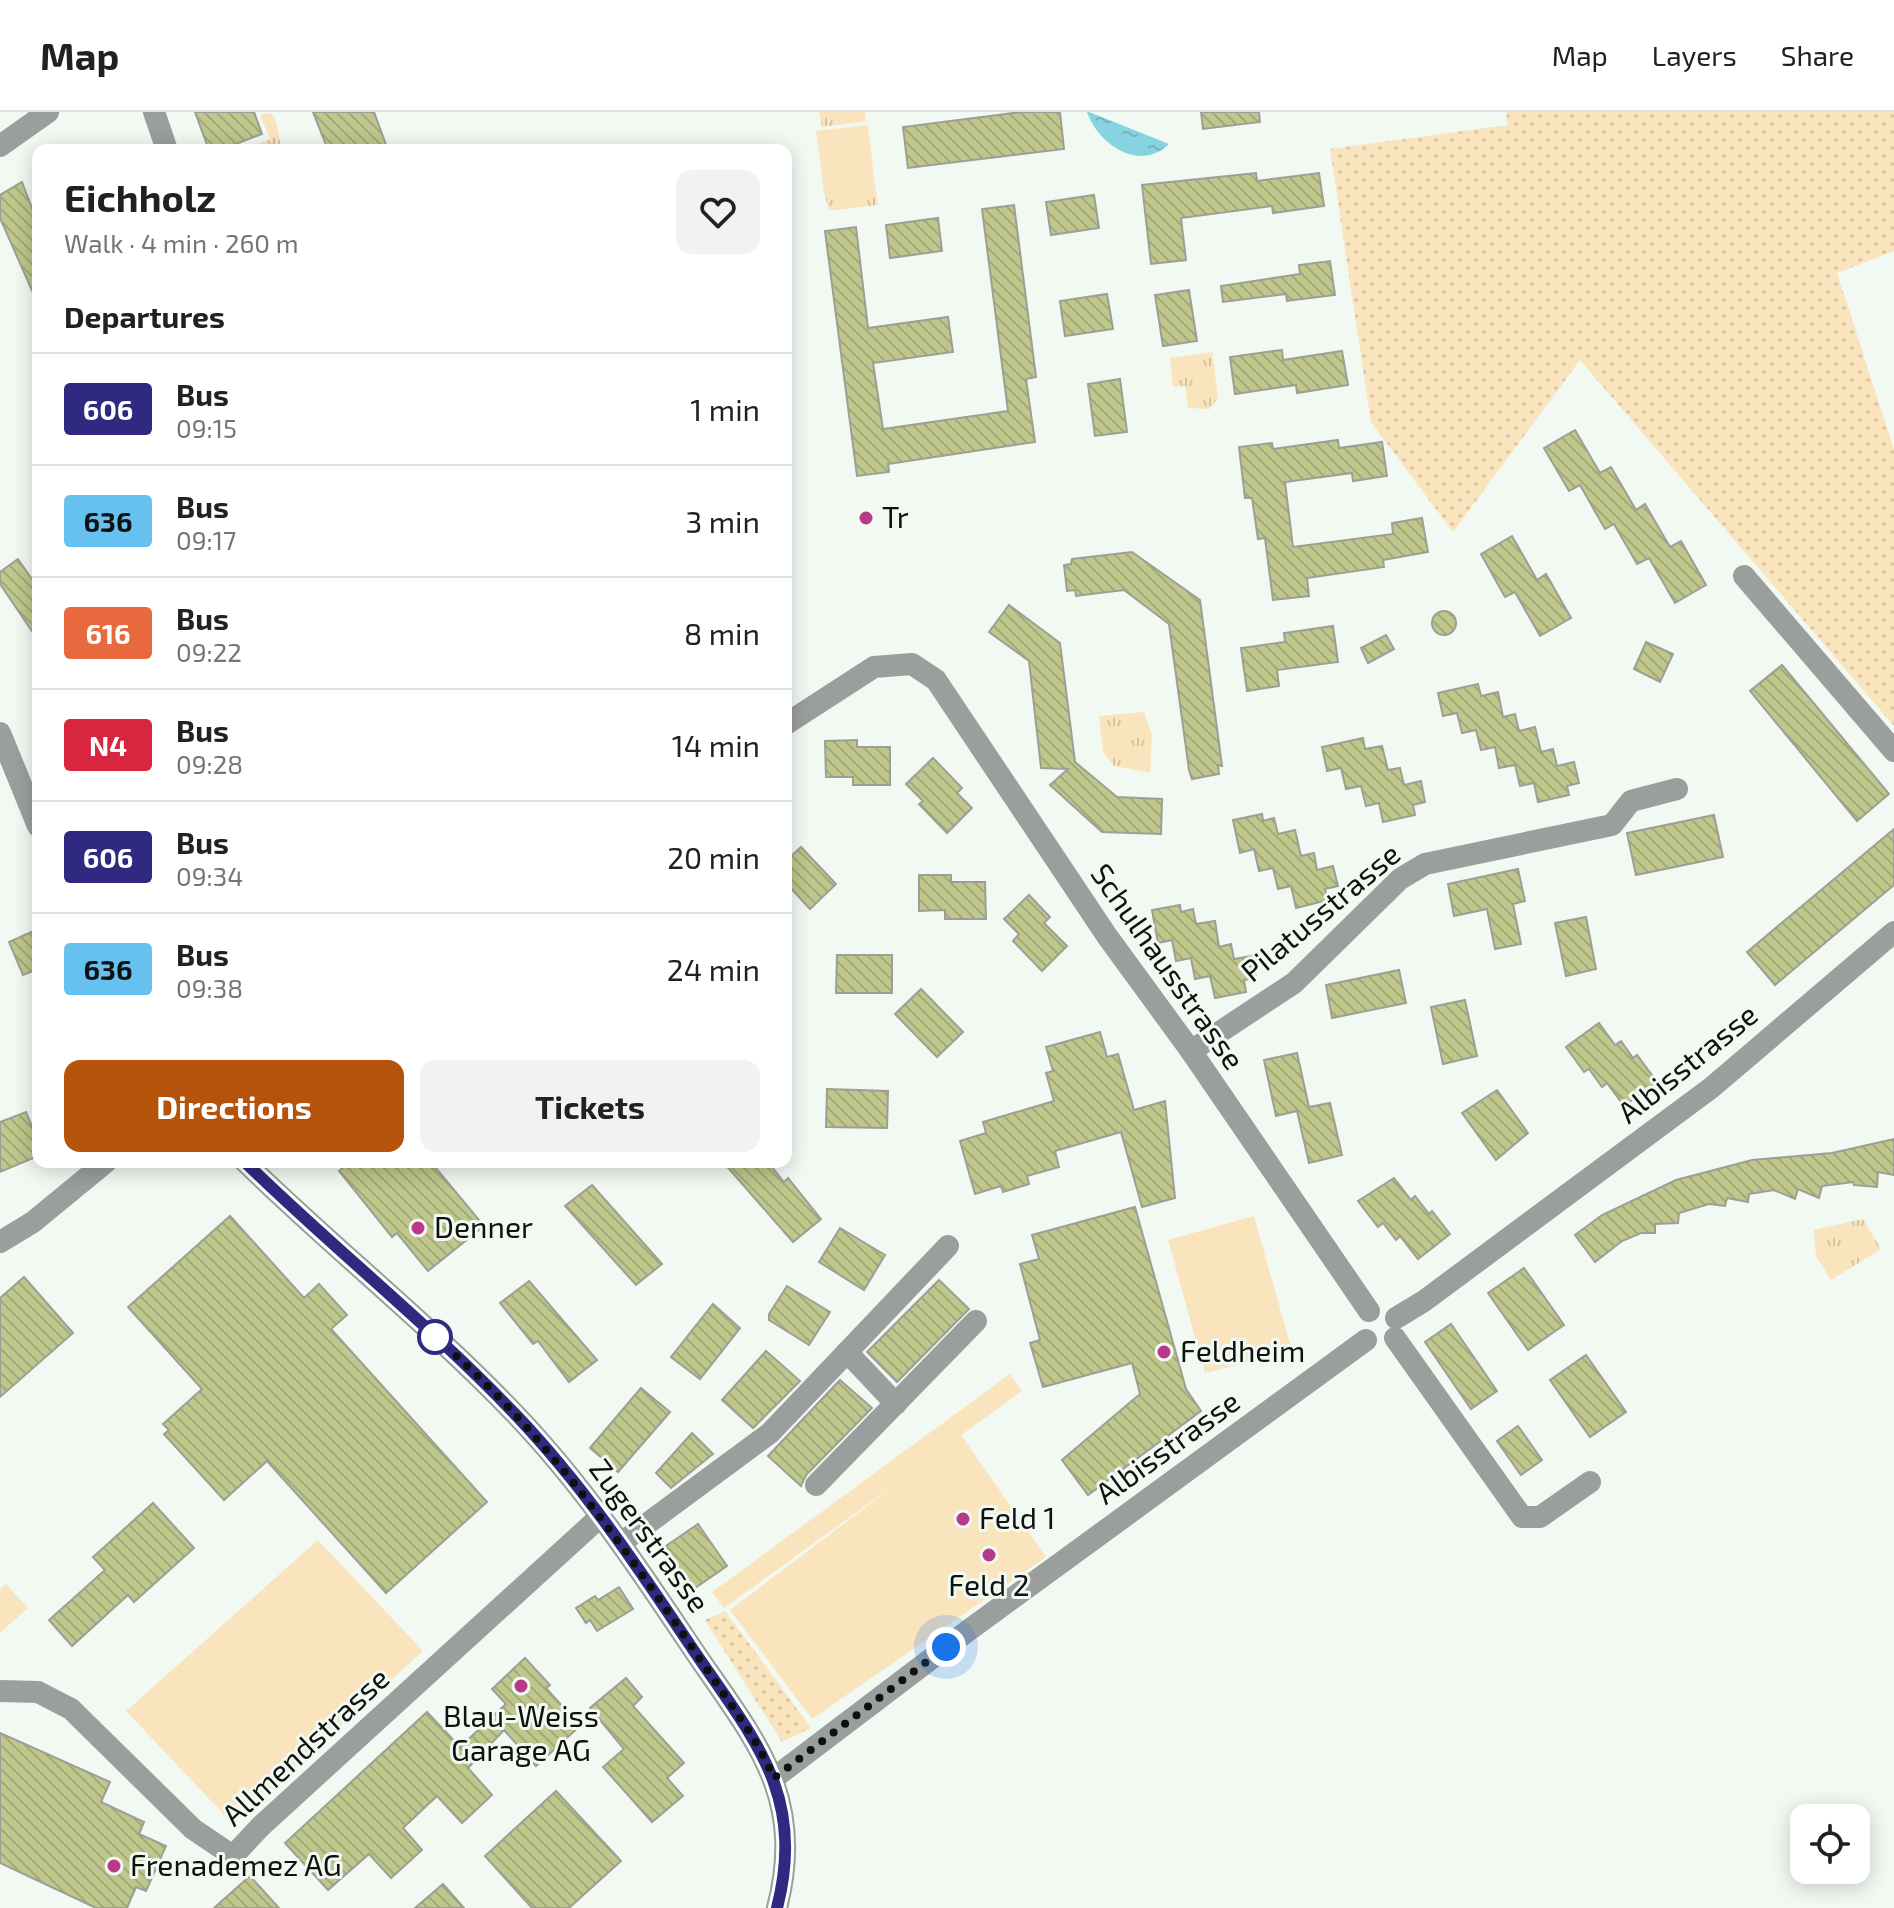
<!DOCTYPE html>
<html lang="en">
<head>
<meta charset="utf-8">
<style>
  body { margin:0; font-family:"Exo 2",sans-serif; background:#f2f2f2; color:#202124; height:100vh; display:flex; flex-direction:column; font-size:30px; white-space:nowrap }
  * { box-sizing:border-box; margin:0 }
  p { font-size:26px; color:#757577 }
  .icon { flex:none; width:44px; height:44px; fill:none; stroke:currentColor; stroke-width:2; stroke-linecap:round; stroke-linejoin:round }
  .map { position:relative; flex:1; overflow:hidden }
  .drawer { position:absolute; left:32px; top:32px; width:760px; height:1024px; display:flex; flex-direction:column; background:#fff; border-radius:16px; box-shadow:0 4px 20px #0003 }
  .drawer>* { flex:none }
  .badge { padding:0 16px; border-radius:6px; font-size:28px; line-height:52px }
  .buttons { position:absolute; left:1790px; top:1692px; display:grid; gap:16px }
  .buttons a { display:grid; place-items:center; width:80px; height:80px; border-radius:16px; background:#fff; box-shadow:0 4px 20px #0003; font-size:40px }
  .you { position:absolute; width:40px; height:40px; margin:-20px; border:6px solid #fff; border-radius:50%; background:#1a73e8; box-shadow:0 0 0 12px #1a73e833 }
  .map>.badge { position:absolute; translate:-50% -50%; box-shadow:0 0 0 4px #fff }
  h2 { padding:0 32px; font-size:30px; line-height:72px }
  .round { display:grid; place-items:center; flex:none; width:84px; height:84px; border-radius:16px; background:#f2f2f2 }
  .summary { display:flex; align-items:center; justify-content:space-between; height:136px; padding:0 32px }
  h1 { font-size:38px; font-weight:700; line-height:60px }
  .button { display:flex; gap:16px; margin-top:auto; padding:16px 32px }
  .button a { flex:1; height:92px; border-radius:16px; background:#b45309; color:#fff; font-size:32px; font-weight:700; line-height:92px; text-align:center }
  .button a+a { background:#f2f2f2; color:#202124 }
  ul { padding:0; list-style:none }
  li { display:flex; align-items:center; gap:24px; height:112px; padding:0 32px; border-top:2px solid #e0e0e0 }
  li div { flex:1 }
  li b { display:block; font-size:30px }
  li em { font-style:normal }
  li .badge { min-width:88px; font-weight:700; text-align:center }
  header { display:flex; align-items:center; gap:48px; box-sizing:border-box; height:112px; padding:0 40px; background:#fff; border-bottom:2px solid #e0e0e0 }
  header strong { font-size:38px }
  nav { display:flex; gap:44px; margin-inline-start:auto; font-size:28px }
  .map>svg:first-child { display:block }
</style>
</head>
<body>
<header>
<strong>Map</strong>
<nav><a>Map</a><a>Layers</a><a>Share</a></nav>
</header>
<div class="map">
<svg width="1894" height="1796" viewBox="0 0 1894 1796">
  <defs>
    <pattern id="grass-dots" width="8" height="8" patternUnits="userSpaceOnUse" patternTransform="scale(2)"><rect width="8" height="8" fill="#fae4bd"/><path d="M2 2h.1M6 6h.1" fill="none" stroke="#d5c3a1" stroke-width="1.8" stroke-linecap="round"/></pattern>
    <pattern id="park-tufts" width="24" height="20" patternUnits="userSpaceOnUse" patternTransform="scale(2)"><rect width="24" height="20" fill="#fae4bd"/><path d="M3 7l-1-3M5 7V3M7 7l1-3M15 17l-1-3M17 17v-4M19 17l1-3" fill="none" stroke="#d5c3a1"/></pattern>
    <pattern id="water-ripples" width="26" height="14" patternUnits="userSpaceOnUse" patternTransform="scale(2)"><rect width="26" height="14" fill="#86d4e2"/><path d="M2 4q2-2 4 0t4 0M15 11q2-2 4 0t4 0" fill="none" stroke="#72b5c1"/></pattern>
    <pattern id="building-back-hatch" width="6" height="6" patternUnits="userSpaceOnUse" patternTransform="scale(2)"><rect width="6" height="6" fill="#bfc78c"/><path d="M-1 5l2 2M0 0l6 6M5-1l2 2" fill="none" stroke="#a3aa78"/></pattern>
  </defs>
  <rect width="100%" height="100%" fill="#f1f9f2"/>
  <g fill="url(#grass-dots)">
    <polygon points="1506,0 1894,0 1894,139 1837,161 1894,337 1894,614 1580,248 1453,420 1371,310 1330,37 1508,13"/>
    <polygon points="725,1499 811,1616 782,1630 705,1508"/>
  </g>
  <g fill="url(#park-tufts)">
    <polygon points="819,0 865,0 866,9 822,15"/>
    <polygon points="270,1 275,6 282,38 255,38 253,34 270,27 260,3"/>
    <polygon points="875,74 878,93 829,99 824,80"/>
    <polygon points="1212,240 1218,286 1210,297 1188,296 1185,274 1173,275 1170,246"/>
    <polygon points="1144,600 1152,623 1150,661 1114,654 1103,640 1099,604"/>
    <polygon points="1863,1107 1881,1137 1831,1168 1816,1144 1814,1118"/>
  </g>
  <g fill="#fae4bd">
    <polygon points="868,13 875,74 824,80 816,19"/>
    <polygon points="1254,1104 1292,1239 1205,1261 1168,1128"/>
    <polygon points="1010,1262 1022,1279 961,1323 1046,1445 812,1607 730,1498 900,1369 724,1496 712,1480"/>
    <polygon points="318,1428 423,1539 233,1712 126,1599"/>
    <polygon points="6,1472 28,1496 0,1521 0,1477"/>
  </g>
  <path fill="url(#water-ripples)" d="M1087,0H1089L1169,32C1139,61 1098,32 1087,0Z"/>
  <g fill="url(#building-back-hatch)" stroke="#9d9f96" stroke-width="2">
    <polygon points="195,0 254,0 262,22 220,38 209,38"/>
    <polygon points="313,0 374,0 388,38 328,38"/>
    <polygon points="1021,0 1060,0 1064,37 908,56 903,15"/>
    <polygon points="1201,0 1259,0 1260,10 1203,17"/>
    <polygon points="1256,61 1257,69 1319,61 1324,94 1273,101 1272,94 1181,106 1186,148 1151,152 1142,73"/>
    <polygon points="22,70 38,112 38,192 0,106 0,83"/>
    <polygon points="1094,83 1099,116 1051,123 1046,90"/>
    <polygon points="1014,93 1036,265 1026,267 1035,330 888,352 889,360 857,364 825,119 856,115 868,216 948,205 953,240 873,251 883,317 1008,299 982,97"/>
    <polygon points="938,106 942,139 890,146 886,113"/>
    <polygon points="1330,149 1335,183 1287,189 1286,182 1223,190 1221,174 1300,162 1299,153"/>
    <polygon points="1189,178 1197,229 1163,234 1155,183"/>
    <polygon points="1107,182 1113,217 1065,224 1060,189"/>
    <polygon points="1282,238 1283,248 1342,239 1348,273 1297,281 1296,273 1235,282 1230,245"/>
    <polygon points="1120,267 1127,320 1095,324 1088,272"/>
    <polygon points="1575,318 1600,361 1611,355 1636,398 1645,392 1670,435 1681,429 1706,473 1675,491 1649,446 1637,452 1614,412 1605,417 1580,373 1569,379 1544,336"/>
    <polygon points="1338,328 1339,336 1382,330 1387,364 1353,369 1352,361 1285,370 1293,435 1393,422 1392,411 1422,406 1428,440 1383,448 1384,455 1307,466 1309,484 1273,488 1265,426 1258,427 1252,386 1245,386 1239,335 1272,331 1273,337"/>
    <polygon points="1512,424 1537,468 1546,462 1571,506 1540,524 1515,480 1505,485 1481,442"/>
    <polygon points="1132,440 1200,488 1222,654 1218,653 1219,662 1192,667 1189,658 1169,512 1124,478 1076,484 1075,478 1067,479 1064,453 1071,452 1072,447"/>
    <polygon points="18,447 38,476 38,528 0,472 0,460"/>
    <polygon points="1009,493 1060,531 1075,650 1117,685 1162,687 1161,722 1102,720 1050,673 1068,657 1041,656 1029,549 989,520"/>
    <circle cx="1444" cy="511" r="12"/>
    <polygon points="1333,514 1338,550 1277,558 1279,574 1247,579 1241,536 1285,530 1284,521"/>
    <polygon points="1386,523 1394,537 1368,551 1361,536"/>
    <polygon points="1646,530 1673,542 1660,570 1634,557"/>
    <polygon points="1782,553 1889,682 1857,709 1750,579"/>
    <polygon points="1478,572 1481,584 1498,580 1503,605 1515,602 1519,619 1535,615 1541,640 1553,637 1557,654 1574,650 1579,671 1567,674 1569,683 1538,690 1534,671 1520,674 1515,653 1499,656 1495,635 1481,638 1476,618 1462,621 1457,601 1443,604 1438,581"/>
    <polygon points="1363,626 1365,637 1382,634 1388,658 1400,656 1404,673 1421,669 1425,690 1413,693 1415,703 1383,710 1379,691 1366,694 1361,674 1346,677 1341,656 1327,659 1322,635"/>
    <polygon points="857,628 857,635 890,635 890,673 853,673 853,665 826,665 825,629"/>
    <polygon points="933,646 962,676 957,681 972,696 947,721 919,692 923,689 906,672"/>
    <polygon points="1262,702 1263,709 1274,706 1278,722 1295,718 1301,744 1314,741 1317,758 1333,754 1338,774 1325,777 1328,788 1296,796 1291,774 1278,777 1273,756 1259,759 1254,737 1240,741 1233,708"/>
    <polygon points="1714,703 1723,745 1636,763 1627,721"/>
    <polygon points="1894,717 1894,773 1775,873 1747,840"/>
    <polygon points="801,735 836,772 810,797 786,771 786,749"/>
    <polygon points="1518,757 1525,789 1513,792 1521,832 1495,837 1487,797 1454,804 1448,772"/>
    <polygon points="919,763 951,763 951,770 985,770 986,807 945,807 945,798 919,799"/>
    <polygon points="1029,783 1050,805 1044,811 1067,834 1042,859 1013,829 1019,822 1004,807"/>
    <polygon points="1180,793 1181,800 1193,797 1196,812 1215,809 1219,835 1231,832 1234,847 1252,844 1256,866 1244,868 1246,880 1215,886 1210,864 1195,867 1191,846 1176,849 1172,828 1158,831 1152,798"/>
    <polygon points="1586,805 1596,857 1566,864 1555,811"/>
    <polygon points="38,817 38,857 23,863 9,830"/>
    <polygon points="837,843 892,843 892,881 836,881"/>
    <polygon points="1399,858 1406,891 1332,906 1326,873"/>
    <polygon points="921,877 963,920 937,945 895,902"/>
    <polygon points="1465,888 1477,944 1443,952 1431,895"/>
    <polygon points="1599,911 1615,933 1621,929 1633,946 1637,943 1657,970 1624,994 1607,971 1602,975 1589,957 1584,960 1566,935"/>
    <polygon points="1100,920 1107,945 1118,942 1134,998 1165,989 1175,1086 1142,1095 1121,1020 1055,1039 1059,1055 1027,1064 1029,1072 1003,1080 1001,1074 975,1082 960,1029 986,1021 983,1010 1054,989 1046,961 1053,959 1046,935"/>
    <polygon points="1297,941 1309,995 1330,991 1342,1043 1309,1051 1297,999 1276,1004 1264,948"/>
    <polygon points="827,977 888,979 887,1016 826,1015"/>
    <polygon points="1497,978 1528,1021 1496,1048 1462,1001"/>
    <polygon points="26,1000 38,1029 38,1044 0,1060 0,1010"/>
    <polygon points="1894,1027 1894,1063 1878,1060 1877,1075 1854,1073 1853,1070 1822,1074 1819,1086 1798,1077 1795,1087 1774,1078 1749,1082 1748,1090 1727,1086 1725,1094 1709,1092 1679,1101 1678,1111 1655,1112 1655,1121 1641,1121 1622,1129 1595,1150 1575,1123 1602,1103 1676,1068 1752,1048 1832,1041"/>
    <polygon points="350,1050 431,1050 484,1114 428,1159 397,1121 392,1125 339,1059"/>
    <polygon points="723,1050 768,1050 784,1070 788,1066 821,1107 793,1130"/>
    <polygon points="1394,1066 1411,1088 1415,1084 1429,1102 1432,1099 1450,1122 1418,1147 1400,1124 1396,1128 1383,1111 1378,1115 1358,1089"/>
    <polygon points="592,1073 662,1152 636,1173 565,1094"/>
    <polygon points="1135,1095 1186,1277 1201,1299 1088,1383 1062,1348 1140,1282 1132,1251 1043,1275 1030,1231 1040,1228 1020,1152 1039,1147 1032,1123"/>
    <polygon points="230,1104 304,1186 319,1172 347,1203 331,1217 487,1390 386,1481 267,1349 224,1388 164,1322 169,1318 163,1312 202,1277 128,1195"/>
    <polygon points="840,1116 885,1143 864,1178 819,1150"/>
    <polygon points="1524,1156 1564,1213 1528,1238 1488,1181"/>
    <polygon points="24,1165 73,1221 0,1285 0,1186"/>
    <polygon points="939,1168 969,1197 897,1270 867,1240"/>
    <polygon points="529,1169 597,1248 569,1270 538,1229 533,1232 500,1191"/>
    <polygon points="787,1174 830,1200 809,1233 769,1208 769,1202"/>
    <polygon points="713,1192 740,1216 700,1267 671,1245"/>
    <polygon points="1451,1212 1497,1279 1471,1297 1425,1230"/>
    <polygon points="766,1239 800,1269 753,1316 722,1288"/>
    <polygon points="1586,1243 1626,1300 1590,1325 1550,1268"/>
    <polygon points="840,1268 872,1296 806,1363 801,1374 768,1344"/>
    <polygon points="641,1276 670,1300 618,1360 590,1336"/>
    <polygon points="1518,1314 1542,1348 1521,1363 1497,1329"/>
    <polygon points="692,1321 713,1342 671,1376 656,1361"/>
    <polygon points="153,1391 194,1436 134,1490 128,1483 72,1534 49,1508 105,1458 93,1445"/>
    <polygon points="698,1412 727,1454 692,1478 663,1436"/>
    <polygon points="619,1475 633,1497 597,1519 590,1508 586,1511 576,1496 595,1484 598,1488"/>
    <polygon points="525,1546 550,1573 546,1576 580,1614 536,1654 504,1618 468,1656 492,1683 462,1711 437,1684 403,1716 422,1738 391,1766 369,1742 328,1778 285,1731 427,1600 460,1635 506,1592 492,1577"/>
    <polygon points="626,1566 642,1585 633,1594 684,1651 667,1666 683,1684 652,1710 603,1655 624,1637 590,1596"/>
    <polygon points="0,1621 110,1670 101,1690 144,1710 139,1722 166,1734 146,1779 136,1775 127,1796 96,1796 0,1751"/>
    <polygon points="556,1679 621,1749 569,1796 532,1796 485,1744"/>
    <polygon points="250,1764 279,1796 214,1796"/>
    <polygon points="443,1772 464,1796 415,1796"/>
  </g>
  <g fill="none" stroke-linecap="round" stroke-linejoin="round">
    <g stroke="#9a9e9d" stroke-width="22">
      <polyline points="154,0 167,38"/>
      <polyline points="0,34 48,0"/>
      <polyline points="1744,464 1894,639"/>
      <polyline points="786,612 874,555 912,552 936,568 1107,824 1191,939 1369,1199"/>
      <polyline points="0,621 38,714"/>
      <polyline points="1191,939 1294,871 1400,767 1425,752 1612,713 1631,689 1677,677"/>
      <path d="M245,1050C333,1136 430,1213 515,1302C582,1372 636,1452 690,1533C751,1624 807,1680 777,1796"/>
      <polyline points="0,1130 33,1110 106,1050"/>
      <polyline points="1396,1206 1424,1189 1711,976 1894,820"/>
      <polyline points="1395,1226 1522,1405 1540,1405 1590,1370"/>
      <polyline points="847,1240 896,1292"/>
      <polyline points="816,1373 976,1209"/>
      <polyline points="621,1431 770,1321 948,1134"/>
      <polyline points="0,1579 38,1580 71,1597 193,1717 233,1744 261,1714 601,1404"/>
      <polyline points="774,1666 969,1518 1366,1228"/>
    </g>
  </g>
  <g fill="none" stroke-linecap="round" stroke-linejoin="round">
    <defs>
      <path id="line" d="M245,1050C333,1136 430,1213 515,1302C582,1372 636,1452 690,1533C751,1624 807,1680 777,1796"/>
    </defs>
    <use href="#line" stroke="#fff" stroke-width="18"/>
    <use href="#line" stroke="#2f2a7f" stroke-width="12"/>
    <path stroke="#0f110f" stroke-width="8" stroke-dasharray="0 14.4" d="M435,1225C540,1315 620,1428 697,1543C723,1582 755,1623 774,1666L946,1535"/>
  </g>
  <g fill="#b73987" stroke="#f1f9f2" stroke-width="3">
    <circle cx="866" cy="406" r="8"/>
    <circle cx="418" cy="1116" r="8"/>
    <circle cx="1164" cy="1240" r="8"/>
    <circle cx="963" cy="1407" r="8"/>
    <circle cx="989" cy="1443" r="8"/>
    <circle cx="521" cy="1574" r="8"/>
    <circle cx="114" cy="1754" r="8"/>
  </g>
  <circle fill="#fff" stroke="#2f2a7f" stroke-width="4" cx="435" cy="1225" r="16"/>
  <g text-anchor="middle" stroke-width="6" stroke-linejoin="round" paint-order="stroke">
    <g font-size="30" fill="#0f110f" stroke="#f1f9f2" text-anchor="start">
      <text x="882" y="416">Tr</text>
      <text x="434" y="1126">Denner</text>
      <text x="1180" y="1250">Feldheim</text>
      <text x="979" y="1417">Feld 1</text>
      <text x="989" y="1484" text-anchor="middle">Feld 2</text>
      <text x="521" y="1615" text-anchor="middle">Blau-Weiss<tspan x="521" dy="34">Garage AG</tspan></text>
      <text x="130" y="1764">Frenademez AG</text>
    </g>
    <g font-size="30" fill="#0f110f" stroke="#f1f9f2">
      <text transform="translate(1321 801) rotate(-40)" y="10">Pilatusstrasse</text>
      <text transform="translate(1167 855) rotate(55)" y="10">Schulhausstrasse</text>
      <text transform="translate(1688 952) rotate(-39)" y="10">Albisstrasse</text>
      <text transform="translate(1168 1336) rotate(-36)" y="10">Albisstrasse</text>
      <text transform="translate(649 1424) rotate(54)" y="10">Zugerstrasse</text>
      <text transform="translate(306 1635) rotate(-43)" y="10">Allmendstrasse</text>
    </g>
  </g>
</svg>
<div class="buttons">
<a><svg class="icon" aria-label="locate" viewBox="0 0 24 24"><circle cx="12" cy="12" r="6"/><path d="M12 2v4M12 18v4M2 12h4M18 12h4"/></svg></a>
</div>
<div class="you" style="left:946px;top:1535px"></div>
<section class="drawer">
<div class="summary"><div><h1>Eichholz</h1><p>Walk · 4 min · 260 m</p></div><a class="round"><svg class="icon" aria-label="heart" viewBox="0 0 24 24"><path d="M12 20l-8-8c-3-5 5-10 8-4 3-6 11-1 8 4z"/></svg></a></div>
<h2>Departures</h2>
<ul>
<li><span class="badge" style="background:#2f2a7f;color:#fff">606</span><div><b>Bus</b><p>09:15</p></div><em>1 min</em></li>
<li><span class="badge" style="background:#66c0f0;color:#111">636</span><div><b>Bus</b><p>09:17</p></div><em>3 min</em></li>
<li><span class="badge" style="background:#e9693f;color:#fff">616</span><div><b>Bus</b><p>09:22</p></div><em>8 min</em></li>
<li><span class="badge" style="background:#d7263d;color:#fff">N4</span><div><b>Bus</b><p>09:28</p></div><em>14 min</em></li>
<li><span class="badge" style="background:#2f2a7f;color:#fff">606</span><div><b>Bus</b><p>09:34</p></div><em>20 min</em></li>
<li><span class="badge" style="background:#66c0f0;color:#111">636</span><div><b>Bus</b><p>09:38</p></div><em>24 min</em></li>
</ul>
<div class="button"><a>Directions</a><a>Tickets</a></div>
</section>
</div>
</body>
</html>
